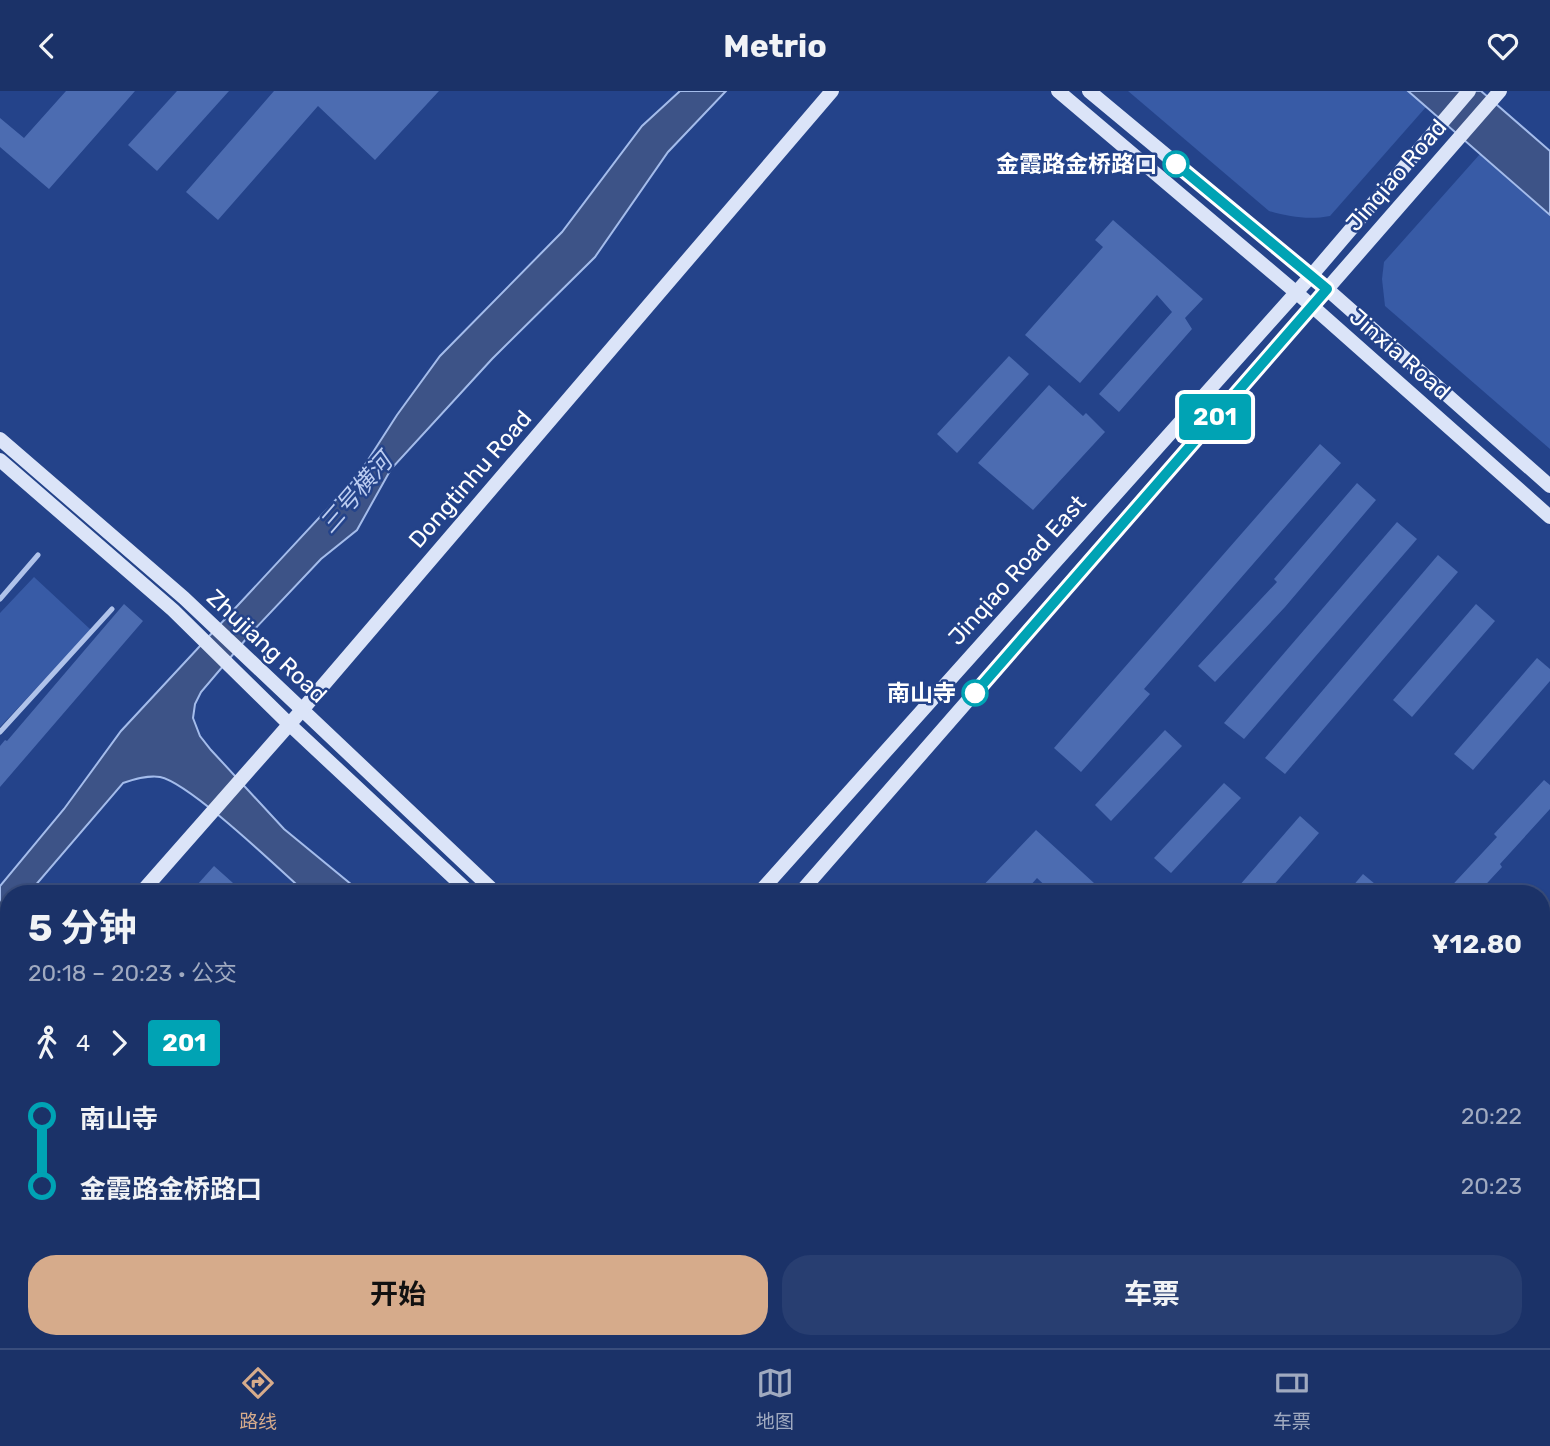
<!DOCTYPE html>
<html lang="zh">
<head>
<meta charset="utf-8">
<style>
  body { margin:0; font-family:Rubik,"Noto Sans SC",sans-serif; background:#283e71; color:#f1f3f6; height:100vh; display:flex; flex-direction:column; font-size:26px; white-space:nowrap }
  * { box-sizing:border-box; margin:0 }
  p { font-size:23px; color:#a0aac0 }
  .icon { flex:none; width:38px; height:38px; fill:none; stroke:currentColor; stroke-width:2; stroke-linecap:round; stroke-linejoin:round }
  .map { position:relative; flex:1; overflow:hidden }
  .drawer { position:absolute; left:0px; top:794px; width:1550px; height:464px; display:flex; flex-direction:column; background:#1b3268; border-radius:28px 28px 0 0; box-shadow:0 2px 5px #0004,0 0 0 2px #394d7c }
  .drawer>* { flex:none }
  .badge { padding:0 14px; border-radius:5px; font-size:24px; line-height:46px }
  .map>.badge { position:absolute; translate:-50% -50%; box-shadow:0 0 0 4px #fff }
  .legs { display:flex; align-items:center; gap:10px; height:77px; padding:0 28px; font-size:23px }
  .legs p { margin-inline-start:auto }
  .head { display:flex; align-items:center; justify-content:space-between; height:119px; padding:0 28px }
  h1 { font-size:38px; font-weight:700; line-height:52px }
  .cta { display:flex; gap:14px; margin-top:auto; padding:14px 28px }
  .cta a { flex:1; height:80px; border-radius:28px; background:#d6ab8b; color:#111; font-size:28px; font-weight:700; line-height:80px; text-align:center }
  .cta a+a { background:#283e71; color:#f1f3f6 }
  ul { padding:0 28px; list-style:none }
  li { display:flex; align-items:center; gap:24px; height:70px; font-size:26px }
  li i { display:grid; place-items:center; width:10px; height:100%; margin:0 9px; background:currentColor }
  li i::after { content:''; width:18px; height:18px; margin:-9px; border:5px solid; border-radius:50%; background:#1b3268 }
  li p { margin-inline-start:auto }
  li:first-child i { background:linear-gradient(#0000 50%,currentColor 0) }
  li:last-child i { background:linear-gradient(currentColor 50%,#0000 0) }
  header { display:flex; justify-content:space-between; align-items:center; height:91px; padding:0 28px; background:#1b3268; font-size:32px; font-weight:700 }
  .tabs { display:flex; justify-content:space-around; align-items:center; height:98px; border-top:2px solid #394d7c; background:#1b3268; font-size:19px; color:#a0aac0 }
  .tabs a { display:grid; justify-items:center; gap:4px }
  .tabs .active { color:#d6ab8b }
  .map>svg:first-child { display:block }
</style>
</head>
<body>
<header><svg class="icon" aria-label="back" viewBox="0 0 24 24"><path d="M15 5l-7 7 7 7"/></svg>Metrio<svg class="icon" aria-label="heart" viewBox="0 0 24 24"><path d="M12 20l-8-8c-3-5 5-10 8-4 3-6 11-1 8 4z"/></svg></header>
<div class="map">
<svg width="1550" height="1257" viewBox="0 0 1550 1257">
  <rect width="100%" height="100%" fill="#24438a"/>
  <g fill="#385ba6">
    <path d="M1128,0H1408L1426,16L1330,125C1309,129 1290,126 1269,120Z"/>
    <polygon points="1480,63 1550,124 1550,358 1385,215 1382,188 1384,171"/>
    <polygon points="34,486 91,539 0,636 0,522"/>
    <polygon points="437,1250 933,1250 941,1257 430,1257"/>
  </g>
  <g fill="#3d5387" stroke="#a4bceb" stroke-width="2">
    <path d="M680,0H726L668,61L595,166L492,268L391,378L357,439L321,468L252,541L201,601L195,613L193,627L200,645L211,659L284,738L363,803H307C280,779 190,692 160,686C148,684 135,688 123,692L28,803H9V826L0,836V795L64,718L121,640L357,386L397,324L440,265L562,141L642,35Z"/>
    <polygon points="1408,0 1481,0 1550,60 1550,124"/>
    <polygon points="602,1250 740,1250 745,1253 809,1257 611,1257"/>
    <polygon points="831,1250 862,1250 880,1257 813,1257"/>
  </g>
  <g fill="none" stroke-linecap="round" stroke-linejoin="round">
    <g stroke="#3d5387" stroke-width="24">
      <polyline points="1542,898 1550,888"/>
      <polyline points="1225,1257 1232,1250"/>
    </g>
  </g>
  <g fill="#4c6cb1">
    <polygon points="66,0 135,0 49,98 0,56 0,27 24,47"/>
    <polygon points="177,0 229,0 157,80 128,54"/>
    <polygon points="274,0 439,0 375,69 318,15 218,129 186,101"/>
    <polygon points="1113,129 1203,208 1185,227 1192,238 1119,321 1099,303 1172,221 1157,204 1080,292 1025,244 1103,156 1095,149"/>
    <polygon points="1009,265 1029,283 957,362 937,343"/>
    <polygon points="1049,294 1083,325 1086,322 1105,341 1033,419 978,372"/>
    <polygon points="1320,353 1341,372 1144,598 1150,603 1081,681 1054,657"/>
    <polygon points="1357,392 1376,409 1285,516 1215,591 1198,575 1277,491 1274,488"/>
    <polygon points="1397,431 1417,448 1244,648 1224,632"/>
    <polygon points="1438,464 1458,481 1285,683 1265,667"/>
    <polygon points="124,513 143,530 0,696 0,655 5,649 7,650"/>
    <polygon points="1476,513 1495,530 1412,626 1393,609"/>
    <polygon points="1537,567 1550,578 1550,590 1473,679 1454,663"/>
    <polygon points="1165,639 1182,655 1111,730 1095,714"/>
    <polygon points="1544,689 1550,694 1550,718 1500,773 1502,776 1477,803 1444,803 1497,746 1494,743"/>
    <polygon points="1224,692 1241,707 1171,782 1154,767"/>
    <polygon points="1300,725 1319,742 1266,803 1232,803"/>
    <polygon points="1036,739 1106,803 1054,803 1037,787 1023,803 975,803"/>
    <polygon points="214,775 233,792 223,803 189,803"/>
    <polygon points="1363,783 1387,803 1346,803"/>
  </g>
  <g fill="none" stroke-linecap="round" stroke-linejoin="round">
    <polyline stroke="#b0c3ea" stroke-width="2.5" stroke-dasharray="3.5 5" stroke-linecap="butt" points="775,1257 776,1250"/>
    <g stroke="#b0c3ea" stroke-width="5">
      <polyline points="0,508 38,464"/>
      <polyline points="0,641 112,518"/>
    </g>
    <g stroke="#dbe4f8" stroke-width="14">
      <polyline points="1058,0 1312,215 1550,426"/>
      <polyline points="1089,0 1327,198 1550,395"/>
      <polyline points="0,348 184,507 497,803"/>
      <polyline points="0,369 173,519 289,633 471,803"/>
      <polyline points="140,803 302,619 832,0"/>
      <polyline points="758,803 1311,185 1469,0"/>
      <polyline points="799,803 1500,0"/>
      <polyline points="0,963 9,953"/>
      <polyline points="958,1250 966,1257"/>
      <polyline points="984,1250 992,1257"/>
      <polyline points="364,1257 370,1250"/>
      <polyline points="402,1257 409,1250"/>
    </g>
  </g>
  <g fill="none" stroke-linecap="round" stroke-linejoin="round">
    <defs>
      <polyline id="line-1" points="975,602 1327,198 1176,73"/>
    </defs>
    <use href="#line-1" stroke="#fff" stroke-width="16"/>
    <use href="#line-1" stroke="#00a3b4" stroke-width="10"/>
  </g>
  <g fill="#fff" stroke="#00a3b4" stroke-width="3.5">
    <circle cx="1176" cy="73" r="12"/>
    <circle cx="975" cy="602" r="12"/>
  </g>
  <g text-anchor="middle" stroke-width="5" stroke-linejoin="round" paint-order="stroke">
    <g font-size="23" font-weight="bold" fill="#fff" stroke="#24438a" text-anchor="end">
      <text x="1157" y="81">金霞路金桥路口</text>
      <text x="956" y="610">南山寺</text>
    </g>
    <g font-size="23" fill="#fff" stroke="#24438a">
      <text transform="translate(1396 84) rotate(-49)" y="8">Jinqiao Road</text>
      <text transform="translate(1400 263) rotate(41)" y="8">Jinxia Road</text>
      <text transform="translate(470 388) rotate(-49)" y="8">Dongtinhu Road</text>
      <text transform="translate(1017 479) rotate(-48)" y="8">Jinqiao Road East</text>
      <text transform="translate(267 555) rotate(43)" y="8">Zhujiang Road</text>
    </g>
    <g font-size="24" font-style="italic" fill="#bccdf1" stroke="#24438a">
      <text transform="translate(356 402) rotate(-49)" y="8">三号横河</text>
    </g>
  </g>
</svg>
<b class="badge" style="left:1215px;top:326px;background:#00a3b4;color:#fff">201</b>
<section class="drawer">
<div class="head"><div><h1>5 分钟</h1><p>20:18 – 20:23 · 公交</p></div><b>¥12.80</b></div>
<div class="legs"><svg class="icon" aria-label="walk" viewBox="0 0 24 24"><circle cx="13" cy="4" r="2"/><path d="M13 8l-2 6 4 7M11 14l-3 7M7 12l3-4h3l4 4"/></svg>4<svg class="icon" aria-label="forward" viewBox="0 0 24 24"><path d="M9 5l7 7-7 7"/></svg><b class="badge" style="background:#00a3b4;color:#fff">201</b></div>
<ul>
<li><i style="color:#00a3b4"></i><b>南山寺</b><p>20:22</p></li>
<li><i style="color:#00a3b4"></i><b>金霞路金桥路口</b><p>20:23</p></li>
</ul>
<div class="cta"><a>开始</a><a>车票</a></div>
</section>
</div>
<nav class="tabs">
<a class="active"><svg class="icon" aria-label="directions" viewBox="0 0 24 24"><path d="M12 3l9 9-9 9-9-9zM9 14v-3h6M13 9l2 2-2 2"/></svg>路线</a>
<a><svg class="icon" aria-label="map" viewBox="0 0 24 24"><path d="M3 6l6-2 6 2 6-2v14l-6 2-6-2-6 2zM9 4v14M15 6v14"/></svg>地图</a>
<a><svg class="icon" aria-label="tickets" viewBox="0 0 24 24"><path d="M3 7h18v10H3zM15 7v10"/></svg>车票</a>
</nav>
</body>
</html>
